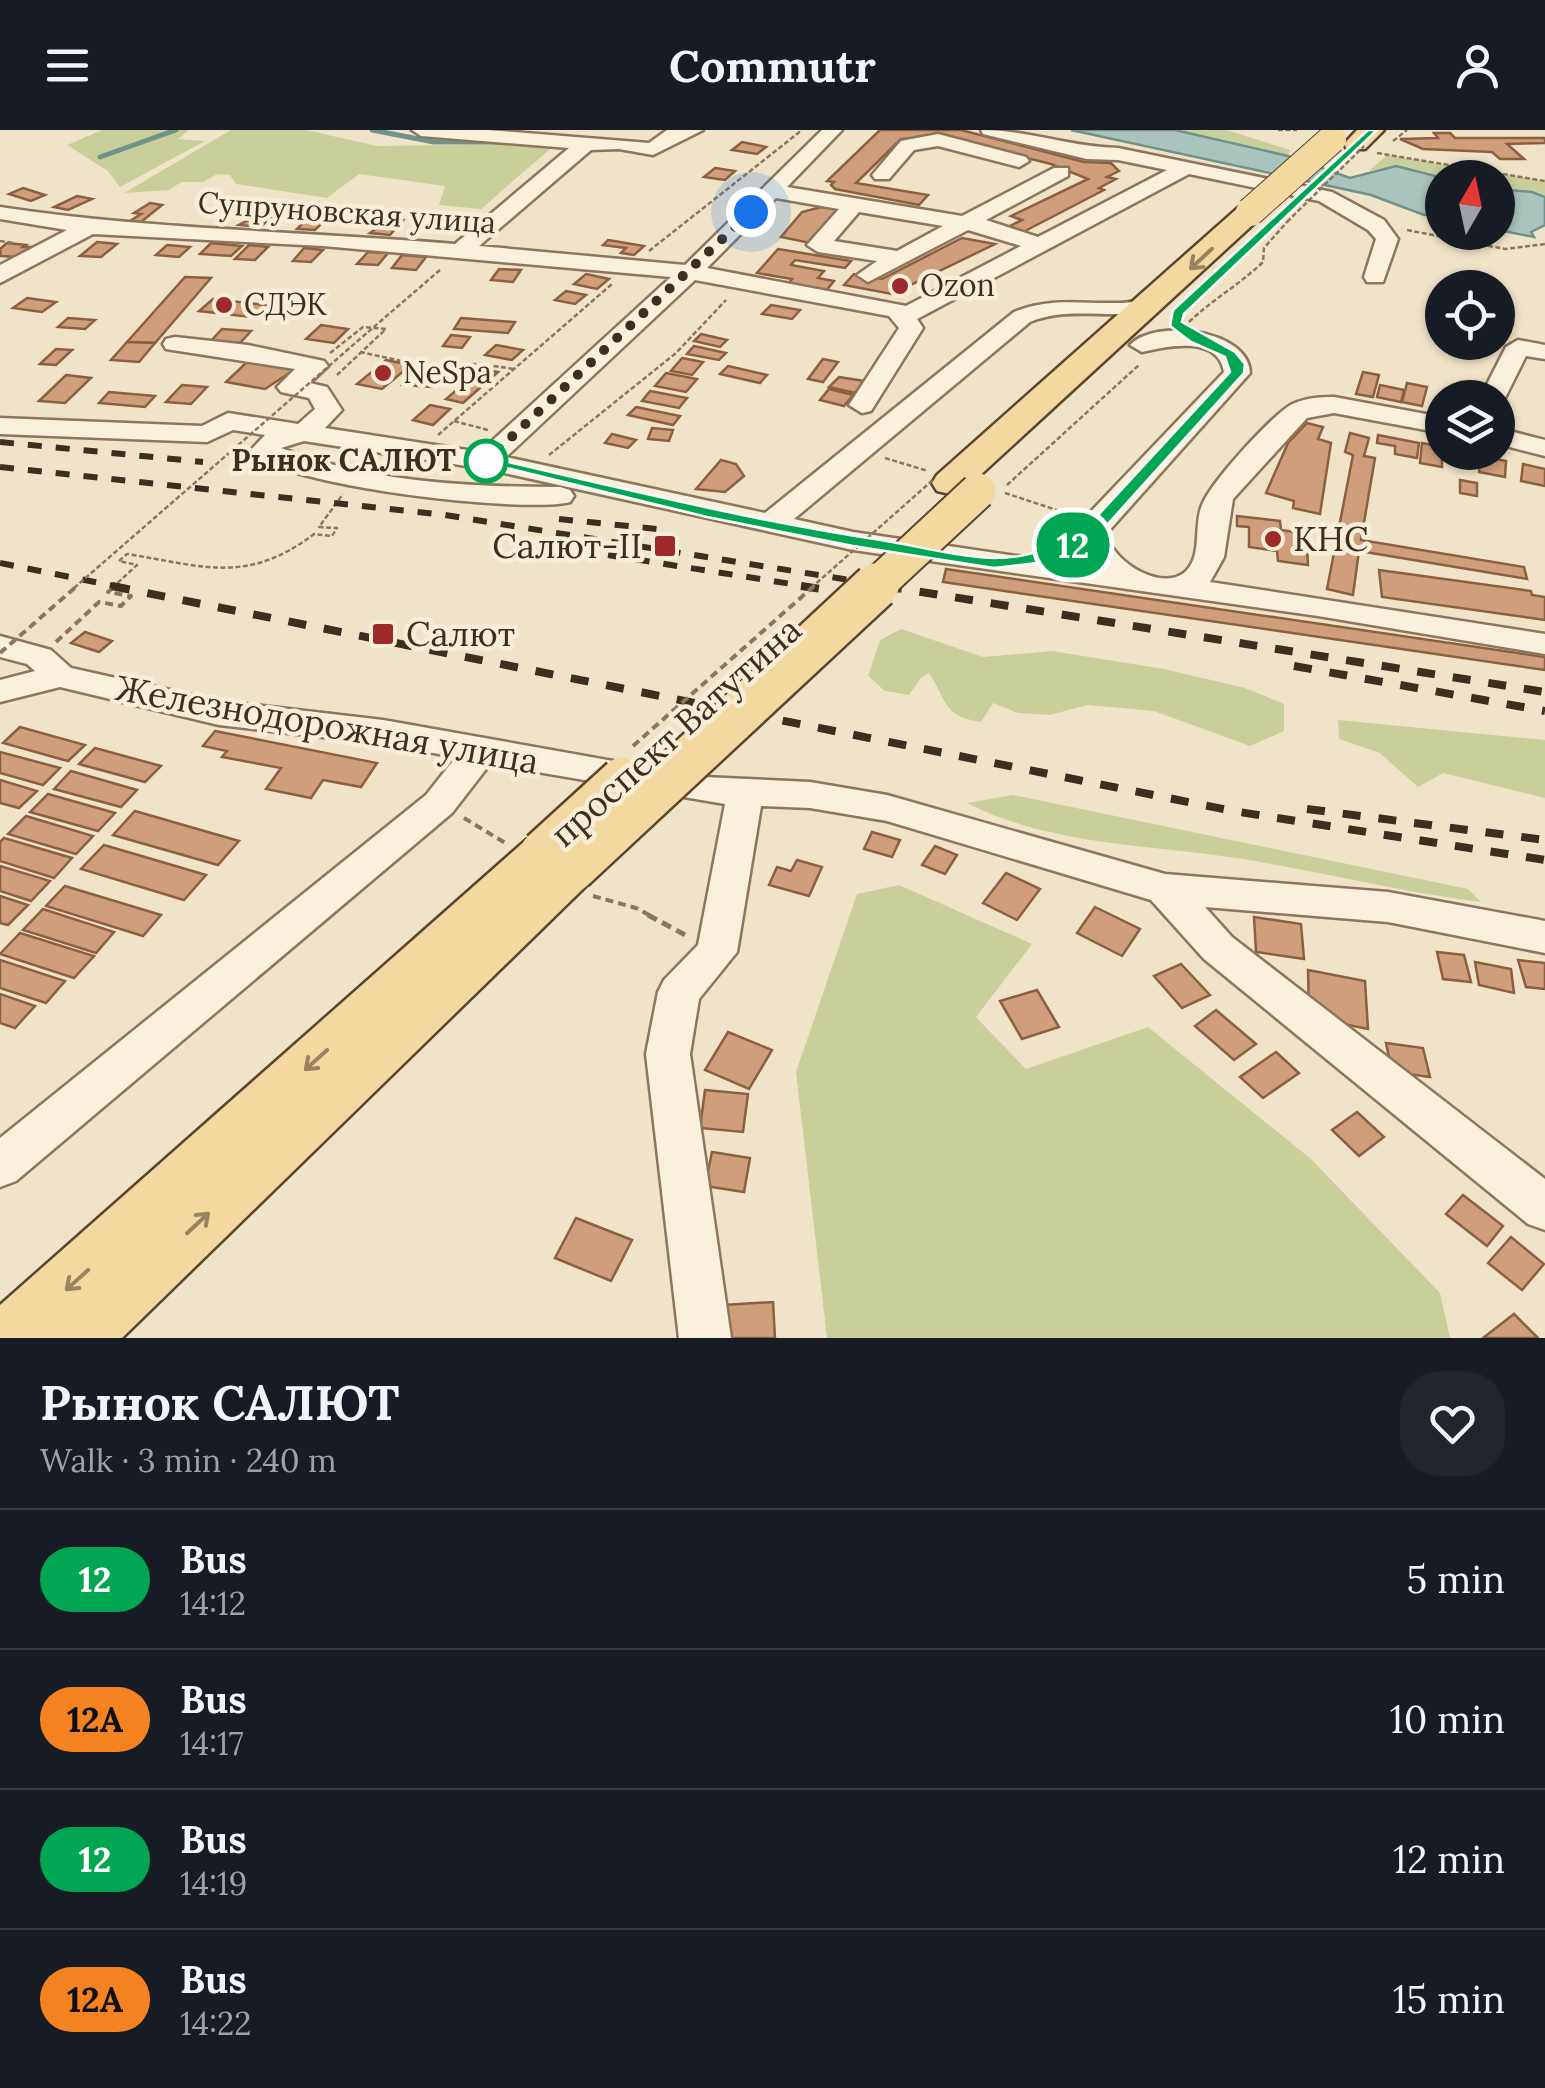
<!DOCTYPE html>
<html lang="en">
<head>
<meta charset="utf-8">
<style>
  body { margin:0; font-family:Lora,serif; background:#20242c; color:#f1f3f6; height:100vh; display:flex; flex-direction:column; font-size:38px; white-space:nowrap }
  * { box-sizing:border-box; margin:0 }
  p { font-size:32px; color:#9ea1a6 }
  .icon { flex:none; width:55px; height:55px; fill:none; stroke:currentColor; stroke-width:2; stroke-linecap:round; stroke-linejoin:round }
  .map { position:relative; height:1208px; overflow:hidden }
  .panel { display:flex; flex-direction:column; background:#171b24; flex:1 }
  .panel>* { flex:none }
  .badge { padding:0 20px; border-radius:32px; font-size:35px; line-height:65px }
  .needle { width:65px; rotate:9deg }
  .buttons { position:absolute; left:1425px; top:30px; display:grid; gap:20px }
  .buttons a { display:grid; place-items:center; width:90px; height:90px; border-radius:50%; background:#171b24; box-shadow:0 2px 8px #0004; font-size:50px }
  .you { position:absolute; width:50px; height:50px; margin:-25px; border:8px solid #fff; border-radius:50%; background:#1a73e8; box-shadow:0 0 0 15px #1a73e833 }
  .map>.badge { position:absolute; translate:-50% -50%; box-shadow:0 0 0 5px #fff }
  .round { display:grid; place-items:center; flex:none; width:105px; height:105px; border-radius:40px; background:#20242c }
  .head { display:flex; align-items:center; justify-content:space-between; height:170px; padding:0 40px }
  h1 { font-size:48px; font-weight:800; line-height:75px }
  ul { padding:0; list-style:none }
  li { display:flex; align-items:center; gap:30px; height:140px; padding:0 40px; border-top:2px solid #363941 }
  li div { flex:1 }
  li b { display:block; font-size:38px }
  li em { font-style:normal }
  li .badge { min-width:110px; font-weight:700; text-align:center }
  header { display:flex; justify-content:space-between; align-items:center; height:130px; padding:0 40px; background:#171b24; font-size:45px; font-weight:800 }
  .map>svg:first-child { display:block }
</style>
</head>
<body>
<header><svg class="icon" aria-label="menu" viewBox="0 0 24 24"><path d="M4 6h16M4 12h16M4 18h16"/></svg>Commutr<svg class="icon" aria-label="person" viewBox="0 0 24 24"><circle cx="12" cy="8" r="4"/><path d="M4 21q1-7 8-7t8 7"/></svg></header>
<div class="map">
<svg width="1545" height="1208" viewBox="0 0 1545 1208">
  <rect width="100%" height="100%" fill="#f0e4c8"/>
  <g fill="#c9cf9b">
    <polygon points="102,0 189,0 178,9 205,11 120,57 108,41 67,15"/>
    <polygon points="231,0 306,0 377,16 556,14 481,79 439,75 445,56 359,44 327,68 236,54 230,45 217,44 203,52 181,52 169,60 124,63"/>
    <polygon points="1175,0 1227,0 1290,20 1288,26"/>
    <polygon points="1387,25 1545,51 1545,67 1532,62 1498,59 1498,48 1443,47 1396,36 1369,41"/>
    <path d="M901,499L983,527L1052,521L1164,539L1245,558L1284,574V601L1250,616L1154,581L1087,575L1050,585L1018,583L993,573L981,592C941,586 948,571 929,543L921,548L909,565L885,561L868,546L880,510Z"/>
    <polygon points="1338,590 1545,610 1545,668 1443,643 1418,657 1380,623 1339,609"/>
    <path d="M1013,665L1468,759L1481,772C1402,762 1327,743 1249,730C1155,714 1053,717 967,673Z"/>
    <polygon points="899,755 1032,814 976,887 1026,939 1148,897 1311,1029 1440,1163 1450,1208 827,1208 796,942 857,764"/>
  </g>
  <g fill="#a9c4bc" stroke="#6f938a" stroke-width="2.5">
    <polygon points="1071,0 1175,0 1288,26 1350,48 1396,36 1443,48 1442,90 1436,89 1436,84 1424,85 1371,65"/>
    <polygon points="1498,59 1532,62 1545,67 1545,95 1531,102 1534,107 1498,100"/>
  </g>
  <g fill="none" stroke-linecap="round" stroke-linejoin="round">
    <g stroke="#6f938a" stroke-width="5">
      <polyline points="372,0 434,12 501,12"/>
      <polyline points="100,27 176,0"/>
    </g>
  </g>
  <g fill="#cf9f7d" stroke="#8d5f41" stroke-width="2.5">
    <polygon points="880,0 961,0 1084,32 1111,33 1119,41 1107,47 1116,49 1099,58 1104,60 1023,102 1008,97 1022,90 1011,86 1088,49 1051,34 938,6 901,9 856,53 928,65 919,75 835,59 831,55 834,52 827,51"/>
    <polygon points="1434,3 1450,3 1455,8 1545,8 1545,13 1507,14 1524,29 1500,29 1492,22 1423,19 1400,9 1438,8"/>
    <polygon points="742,12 766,17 757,24 732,20"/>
    <polygon points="715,38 735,41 725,50 704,47"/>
    <polygon points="23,58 45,65 31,71 9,64"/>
    <polygon points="77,66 92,69 68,80 54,77"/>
    <polygon points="150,73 162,75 141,92 130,91 141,84 134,83"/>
    <polygon points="821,77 843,78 810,113 781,107 802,82"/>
    <polygon points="260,84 273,85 261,97 239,95"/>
    <polygon points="309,87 327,88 315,100 297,99"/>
    <polygon points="390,89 403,90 390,105 370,103"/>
    <polygon points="962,108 995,114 892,164 844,155 854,144 882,149"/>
    <polygon points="608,110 644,116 634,125 621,123 626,118 603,115"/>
    <polygon points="97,112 117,114 101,127 80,126"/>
    <polygon points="7,113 26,115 23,117 30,117 16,127 1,126 0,119"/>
    <polygon points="211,113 242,116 231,126 200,124"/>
    <polygon points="167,115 190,117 179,127 156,125"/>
    <polygon points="249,115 268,117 255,130 235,129"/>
    <polygon points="304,118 323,120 311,132 293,131"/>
    <polygon points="778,119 851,131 845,138 795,130 791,135 824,141 818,148 834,151 826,161 788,154 792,149 757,143"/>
    <polygon points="368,122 388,123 378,135 357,134"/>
    <polygon points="402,125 426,127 416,140 392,138"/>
    <polygon points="499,139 521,140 513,152 491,150"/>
    <polygon points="586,144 609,149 597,159 574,154"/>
    <polygon points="185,147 211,148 155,213 127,212"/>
    <polygon points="566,161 586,165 575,174 555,170"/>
    <polygon points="27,168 56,172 42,182 13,178"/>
    <polygon points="213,169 274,176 261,188 199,181"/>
    <polygon points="771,175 800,180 792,189 762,184"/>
    <polygon points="68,188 95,190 85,199 58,197"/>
    <polygon points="461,188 515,192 508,203 454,199"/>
    <polygon points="321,195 348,199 334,213 306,209"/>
    <polygon points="222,199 251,201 240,213 211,211"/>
    <polygon points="701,204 727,210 720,217 694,211"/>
    <polygon points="451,205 470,207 462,218 443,216"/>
    <polygon points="127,212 155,213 139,232 111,230"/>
    <polygon points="496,215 523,220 512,230 485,225"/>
    <polygon points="694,216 726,223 719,230 687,224"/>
    <polygon points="56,219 72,220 56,235 40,234"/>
    <polygon points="682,228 703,232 692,245 671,241"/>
    <polygon points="823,229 838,232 823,252 808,249"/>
    <polygon points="249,230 297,238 265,259 226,252"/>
    <polygon points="386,230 411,235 382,259 357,254"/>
    <polygon points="728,236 767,245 760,253 720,244"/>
    <polygon points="481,239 498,242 463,273 446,269"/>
    <polygon points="411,242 440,245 432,257 402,255"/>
    <polygon points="1363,242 1379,245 1373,267 1356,264"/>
    <polygon points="666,243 697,249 686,262 655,256"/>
    <polygon points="66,245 91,248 65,273 39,271"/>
    <polygon points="839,247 864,251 855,263 829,257"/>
    <polygon points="1407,253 1427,257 1422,276 1402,272"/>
    <polygon points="182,255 207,257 191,274 166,272"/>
    <polygon points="1380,255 1404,260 1401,272 1377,267"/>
    <polygon points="829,259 853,265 844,276 820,270"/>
    <polygon points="650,261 687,268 679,278 642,271"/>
    <polygon points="109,262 155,266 145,277 99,273"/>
    <polygon points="430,275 450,279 433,295 413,290"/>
    <polygon points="636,277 680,286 673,295 628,285"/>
    <polygon points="1307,293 1323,297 1318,309 1331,313 1320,384 1293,378 1294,371 1266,363 1288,313"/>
    <polygon points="652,298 673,300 669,311 648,309"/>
    <polygon points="1350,303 1369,308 1364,326 1375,328 1361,410 1524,437 1527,449 1359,421 1353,465 1327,459 1353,325 1345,322"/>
    <polygon points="612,304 636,310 628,318 605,313"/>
    <polygon points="1378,305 1419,313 1417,328 1395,324 1395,316 1377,313"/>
    <polygon points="1422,313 1442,317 1442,337 1420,333"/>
    <polygon points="1481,326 1506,331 1505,347 1479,342"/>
    <polygon points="721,330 736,334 744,346 725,362 696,359"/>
    <polygon points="1523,334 1545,339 1545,356 1521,351"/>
    <polygon points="1460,350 1477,353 1477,366 1460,363"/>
    <polygon points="1237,386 1280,391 1281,400 1296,402 1297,416 1307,417 1308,435 1278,431 1277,421 1249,417 1249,397 1237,396"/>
    <polygon points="946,439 1545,527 1545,540 943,452"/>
    <polygon points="1379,440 1531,461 1532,465 1545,467 1545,490 1382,467"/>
    <polygon points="85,502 112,511 99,522 71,513"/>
    <polygon points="20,597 85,615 68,631 3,613"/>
    <polygon points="215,601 377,633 361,657 323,650 311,668 266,659 281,638 222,627 227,621 203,616"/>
    <polygon points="95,618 161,636 145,652 79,634"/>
    <polygon points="0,622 60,638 43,655 0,643"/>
    <polygon points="71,641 137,660 121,677 54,659"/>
    <polygon points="0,650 37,661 19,678 0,673"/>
    <polygon points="48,664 115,683 98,701 30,682"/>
    <polygon points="135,681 239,711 218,735 113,705"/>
    <polygon points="26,686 93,706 76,724 8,704"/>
    <polygon points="872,702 900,710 892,727 864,719"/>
    <polygon points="4,708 72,728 54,748 0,731 0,712"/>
    <polygon points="104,715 206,745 184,770 81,739"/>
    <polygon points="935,716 957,725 945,744 922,735"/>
    <polygon points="797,730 822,737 809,766 769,755 777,737 791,741"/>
    <polygon points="0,736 50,751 31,771 0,761"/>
    <polygon points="1006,743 1040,759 1017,790 983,773"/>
    <polygon points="65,756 161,785 143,806 46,776"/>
    <polygon points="0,766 28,775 8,795 0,793"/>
    <polygon points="1095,777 1140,799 1122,826 1077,803"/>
    <polygon points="43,779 114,802 96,823 23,800"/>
    <polygon points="1254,787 1301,794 1304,829 1256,822"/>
    <polygon points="20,803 94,826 74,848 0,824"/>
    <polygon points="1437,822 1464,825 1471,852 1443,849"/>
    <polygon points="0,830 65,851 46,873 0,858"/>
    <polygon points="1518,830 1545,833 1545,859 1526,857"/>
    <polygon points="1475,832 1511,839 1514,863 1479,855"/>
    <polygon points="1181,834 1210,865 1182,878 1154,846"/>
    <polygon points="1308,840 1365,851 1368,899 1309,887"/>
    <polygon points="1037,860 1059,897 1022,909 1000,871"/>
    <polygon points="0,864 35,876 15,898 0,893"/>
    <polygon points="1216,880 1256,914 1234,930 1195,896"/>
    <polygon points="728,902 772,920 749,959 705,940"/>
    <polygon points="1386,913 1423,918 1430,947 1392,942"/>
    <polygon points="1276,922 1299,943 1263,968 1240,947"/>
    <polygon points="705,960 748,964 743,1002 700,998"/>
    <polygon points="1357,982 1384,1007 1359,1026 1332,1000"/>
    <polygon points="712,1022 750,1028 744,1062 705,1056"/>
    <polygon points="1463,1065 1503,1096 1487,1116 1446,1084"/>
    <polygon points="576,1088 632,1110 611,1151 555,1128"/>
    <polygon points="1511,1107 1544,1134 1522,1160 1488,1133"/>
    <polygon points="773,1172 775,1208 723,1208 723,1175"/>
    <polygon points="1514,1184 1538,1208 1483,1208"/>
  </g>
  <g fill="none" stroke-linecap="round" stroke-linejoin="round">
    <defs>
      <g id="minor">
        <path d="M412,0H488L649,13L667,0H703L653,25L619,19L591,20L479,116L685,135L822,0H842L787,57L962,86L1054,38H1068V46L986,90L1038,107L1167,40L1118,30L1087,29L983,4L981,0C1028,0 1071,17 1118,18L1332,62L1384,90L1398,109L1383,152H1367L1364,147L1376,109L1368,100L1319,71L1189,44L917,189L923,198L871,281L862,283L849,275L899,198L889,186L695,150L506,327L765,383L1014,182C1050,167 1081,174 1119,173C1133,173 1146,167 1159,170L1163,175L1159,180C1115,191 1070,175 1030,192L794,389L853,402L1092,437L1081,422L1064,420L1060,414L1224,242C1218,205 1167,216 1142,222L1130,215C1154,188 1249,199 1250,243L1107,403C1111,434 1171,467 1190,436C1201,420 1194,394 1202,375C1211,352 1268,290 1289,276C1302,268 1319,267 1334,267L1442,287V303L1334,283L1307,288L1233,369L1224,427L1210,452L1545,504V524L1318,486L853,420L486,339L304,311L281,318C369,352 467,357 560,357L570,360L574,366L570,372C524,384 278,356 250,321L265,305L233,300L207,312L0,304V288L202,296L228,283L298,294L315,279L309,268L281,262L277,257L295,239L166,219L163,214L166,209L175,207L248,215L324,231L328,236L310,253L327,257L342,280L325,298L480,322L671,147L323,116L93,104L0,153V135L67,100L0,89V77C150,100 303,101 455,114L569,18L421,6ZM776,68L839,79L807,115L818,122L877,131L857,145L868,152L968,100L1021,116L906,176L707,138ZM859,82L943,96L897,121L834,111Z"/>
        <polygon points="938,4 1026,27 1029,31 1019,37 938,16 914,20 889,49 875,49 872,45 901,11"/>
        <polygon points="1518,210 1545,215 1545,229 1526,226 1502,274 1498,275 1498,268 1480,268 1506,217"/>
        <polygon points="1498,298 1545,310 1545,326 1498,314"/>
        <polygon points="0,506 51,520 71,538 219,571 383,590 703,647 810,652 887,665 1165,744 1388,762 1545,791 1545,823 1388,792 1205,777 1232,807 1545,1049 1545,1100 1528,1094 1204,829 1151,770 887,691 810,678 761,676 737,822 699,869 690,924 731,1208 679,1208 646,924 658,862 664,850 698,815 725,674 490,634 452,683 16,1051 0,1057 0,1008 426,665 456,627 383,614 219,595 60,557 0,572 0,550 35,541 27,534 0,527"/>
      </g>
      <g id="major">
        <polygon points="1357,0 1384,0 1365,19 1347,19 1344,14"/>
        <polygon points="1250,74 1260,76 1264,82 1260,88 963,361 950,364 937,361 932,353 937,345 1240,76"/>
        <polygon points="543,705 560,710 567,722 590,726 597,739 590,752 122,1208 0,1208 0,1175 526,710"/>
      </g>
    </defs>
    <use href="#minor" stroke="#8d765c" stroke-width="5"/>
    <use href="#major" stroke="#5b4430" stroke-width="5"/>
    <g stroke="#8d765c" stroke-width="2.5" stroke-dasharray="5 2.5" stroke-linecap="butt">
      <polyline points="1278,0 1297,0"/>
      <polyline points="1393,11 1407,0"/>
      <polyline points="1377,23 1545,51"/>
      <polyline points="1407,100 1505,119 1545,114"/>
      <polyline points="0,111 15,113"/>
      <polyline points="649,121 802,0"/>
      <path d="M1189,192C1213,169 1239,155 1263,132L1264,118L1287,92"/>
      <polyline points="368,202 440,140"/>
      <polyline points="360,222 416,234 480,234 514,239"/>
      <polyline points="330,223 363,197 386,199 337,245"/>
      <polyline points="454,291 488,300"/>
      <polyline points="438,305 612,154"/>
      <polyline points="549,325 676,223 726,170"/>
      <polyline points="885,328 928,341"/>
      <polyline points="1007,355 1140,234"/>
      <polyline points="1005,363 1072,385"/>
      <path d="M112,458L137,435L119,431L127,424C203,436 247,455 314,404L332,406L337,398L319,397L343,364"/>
    </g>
    <g stroke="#8d765c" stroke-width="4" stroke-dasharray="8 5" stroke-linecap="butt">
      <polyline points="56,512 99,472 121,476 131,466 108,462 115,456"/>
      <polyline points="464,688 507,714"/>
      <polyline points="593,766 636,778 653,787"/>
    </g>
    <polyline stroke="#8d765c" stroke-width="5" stroke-dasharray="10 6" stroke-linecap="butt" points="648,785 689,807"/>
    <use href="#minor" fill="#faf1dc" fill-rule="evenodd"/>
    <use href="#major" fill="#f3d9a0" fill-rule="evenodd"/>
    <g stroke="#3d2e20" stroke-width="6" stroke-dasharray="14 14" stroke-linecap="butt">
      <polyline points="0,312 203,332"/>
      <polyline points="0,337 445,385 899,458"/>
      <polyline points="559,389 657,399"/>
      <polyline points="608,425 817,458"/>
      <polyline points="0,433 125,458"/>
    </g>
    <g stroke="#3d2e20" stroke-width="8" stroke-dasharray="18 18" stroke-linecap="butt">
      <polyline points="112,456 1233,681 1545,730"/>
      <polyline points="801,456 835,461"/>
      <polyline points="884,456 1545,562"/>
      <polyline points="1294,536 1545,581"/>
      <polyline points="1307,679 1545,710"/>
    </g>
    <defs>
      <polyline id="major-bridge-far2" points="1250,82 1332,9"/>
      <polyline id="major-bridge-far1" points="874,458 978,361"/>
      <g id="major-bridge">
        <polyline points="543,723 623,650"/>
        <polyline points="572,739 876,456"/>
      </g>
    </defs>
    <use href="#major-bridge-far2" stroke="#5b4430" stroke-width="30" stroke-linecap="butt"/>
    <use href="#major-bridge-far1" stroke="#5b4430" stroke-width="39" stroke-linecap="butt"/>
    <use href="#major-bridge" stroke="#5b4430" stroke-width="50" stroke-linecap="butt"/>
    <g stroke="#8d765c" stroke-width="2.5" stroke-dasharray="5 2.5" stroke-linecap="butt">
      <polyline points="1287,92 1364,16"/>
      <polyline points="74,458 368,202"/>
      <polyline points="811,458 934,349"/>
    </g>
    <g stroke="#8d765c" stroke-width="4" stroke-dasharray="8 5" stroke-linecap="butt">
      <polyline points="0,523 77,456"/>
      <polyline points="633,616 814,456"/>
    </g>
    <use href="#major-bridge-far2" stroke="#f3d9a0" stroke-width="28"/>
    <use href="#major-bridge-far1" stroke="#f3d9a0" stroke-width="35"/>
    <use href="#major-bridge" stroke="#f3d9a0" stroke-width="45"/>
  </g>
  <defs><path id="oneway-shaft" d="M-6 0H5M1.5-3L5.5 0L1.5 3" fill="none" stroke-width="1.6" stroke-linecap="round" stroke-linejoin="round" transform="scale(2.5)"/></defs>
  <g stroke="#988460">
    <use href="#oneway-shaft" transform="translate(1201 129) rotate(137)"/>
    <use href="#oneway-shaft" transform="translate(316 930) rotate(138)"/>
    <use href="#oneway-shaft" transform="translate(198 1093) rotate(-43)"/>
    <use href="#oneway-shaft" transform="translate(77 1150) rotate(138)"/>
  </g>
  <path fill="#00a651" stroke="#fff" stroke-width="2.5" d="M1368,0H1377L1184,184L1182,192L1235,222L1245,234L1244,243L1098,405L1075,421L1045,432L994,438L853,416L707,387L478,331L486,327C617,357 748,390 881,410C918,416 957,427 994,428C1029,428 1058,418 1086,398L1230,242L1225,227L1191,212L1170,196L1173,180Z"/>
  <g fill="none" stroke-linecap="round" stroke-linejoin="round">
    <polyline stroke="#3d2e20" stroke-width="10" stroke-dasharray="0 18" points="486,331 751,82"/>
  </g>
  <g fill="#9e2a2b" stroke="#f7eed8" stroke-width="4">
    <circle cx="900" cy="156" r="10"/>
    <circle cx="224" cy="175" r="10"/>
    <circle cx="383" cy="243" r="10"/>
    <circle cx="1273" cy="409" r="10"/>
    <rect x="653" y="404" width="24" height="24" rx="5"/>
    <rect x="371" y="492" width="24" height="24" rx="5"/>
  </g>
  <circle fill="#fff" stroke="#00a651" stroke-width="5" cx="486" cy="331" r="20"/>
  <g text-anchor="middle" stroke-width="9" stroke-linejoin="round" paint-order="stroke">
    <g font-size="30" fill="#3d2e20" stroke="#f7eed8">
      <text transform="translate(347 83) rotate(4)" y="10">Супруновская улица</text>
    </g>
    <g font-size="30" fill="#3d2e20" stroke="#f7eed8" text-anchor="start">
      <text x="920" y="166">Ozon</text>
      <text x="244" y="185">СДЭК</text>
      <text x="403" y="253">NeSpa</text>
    </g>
    <g font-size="30" font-weight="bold" fill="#3d2e20" stroke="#f7eed8" text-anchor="end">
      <text x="456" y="341">Рынок САЛЮТ</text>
    </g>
    <g font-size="35" fill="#3d2e20" stroke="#f7eed8" text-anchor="start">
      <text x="1293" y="421">КНС</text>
      <text x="642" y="428" text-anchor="end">Салют-II</text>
      <text x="406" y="516">Салют</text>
    </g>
    <g font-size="35" fill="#3d2e20" stroke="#f7eed8">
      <text transform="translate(327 595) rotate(10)" y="12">Железнодорожная улица</text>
      <text transform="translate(676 602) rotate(-42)" y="12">проспект Ватутина</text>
    </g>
  </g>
</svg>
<div class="buttons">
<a><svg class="needle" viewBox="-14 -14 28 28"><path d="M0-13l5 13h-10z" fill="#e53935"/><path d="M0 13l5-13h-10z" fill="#9ea1a6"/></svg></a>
<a><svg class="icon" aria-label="locate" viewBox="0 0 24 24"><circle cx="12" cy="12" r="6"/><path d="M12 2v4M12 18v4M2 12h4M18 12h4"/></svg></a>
<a><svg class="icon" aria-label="layers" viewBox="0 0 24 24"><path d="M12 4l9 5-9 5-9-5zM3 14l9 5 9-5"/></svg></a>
</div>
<div class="you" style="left:751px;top:82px"></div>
<b class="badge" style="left:1073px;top:415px;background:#00a651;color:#fff">12</b>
</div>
<section class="panel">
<div class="head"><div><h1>Рынок САЛЮТ</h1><p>Walk · 3 min · 240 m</p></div><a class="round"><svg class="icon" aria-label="heart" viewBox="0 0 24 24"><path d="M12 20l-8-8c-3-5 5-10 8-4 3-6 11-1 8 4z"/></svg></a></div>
<ul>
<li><span class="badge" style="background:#00a651;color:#fff">12</span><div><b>Bus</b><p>14:12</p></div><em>5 min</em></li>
<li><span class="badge" style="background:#f58220;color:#111">12А</span><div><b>Bus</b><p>14:17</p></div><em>10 min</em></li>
<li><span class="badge" style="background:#00a651;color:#fff">12</span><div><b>Bus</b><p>14:19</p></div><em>12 min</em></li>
<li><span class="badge" style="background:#f58220;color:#111">12А</span><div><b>Bus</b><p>14:22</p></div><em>15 min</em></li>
</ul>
</section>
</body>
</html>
